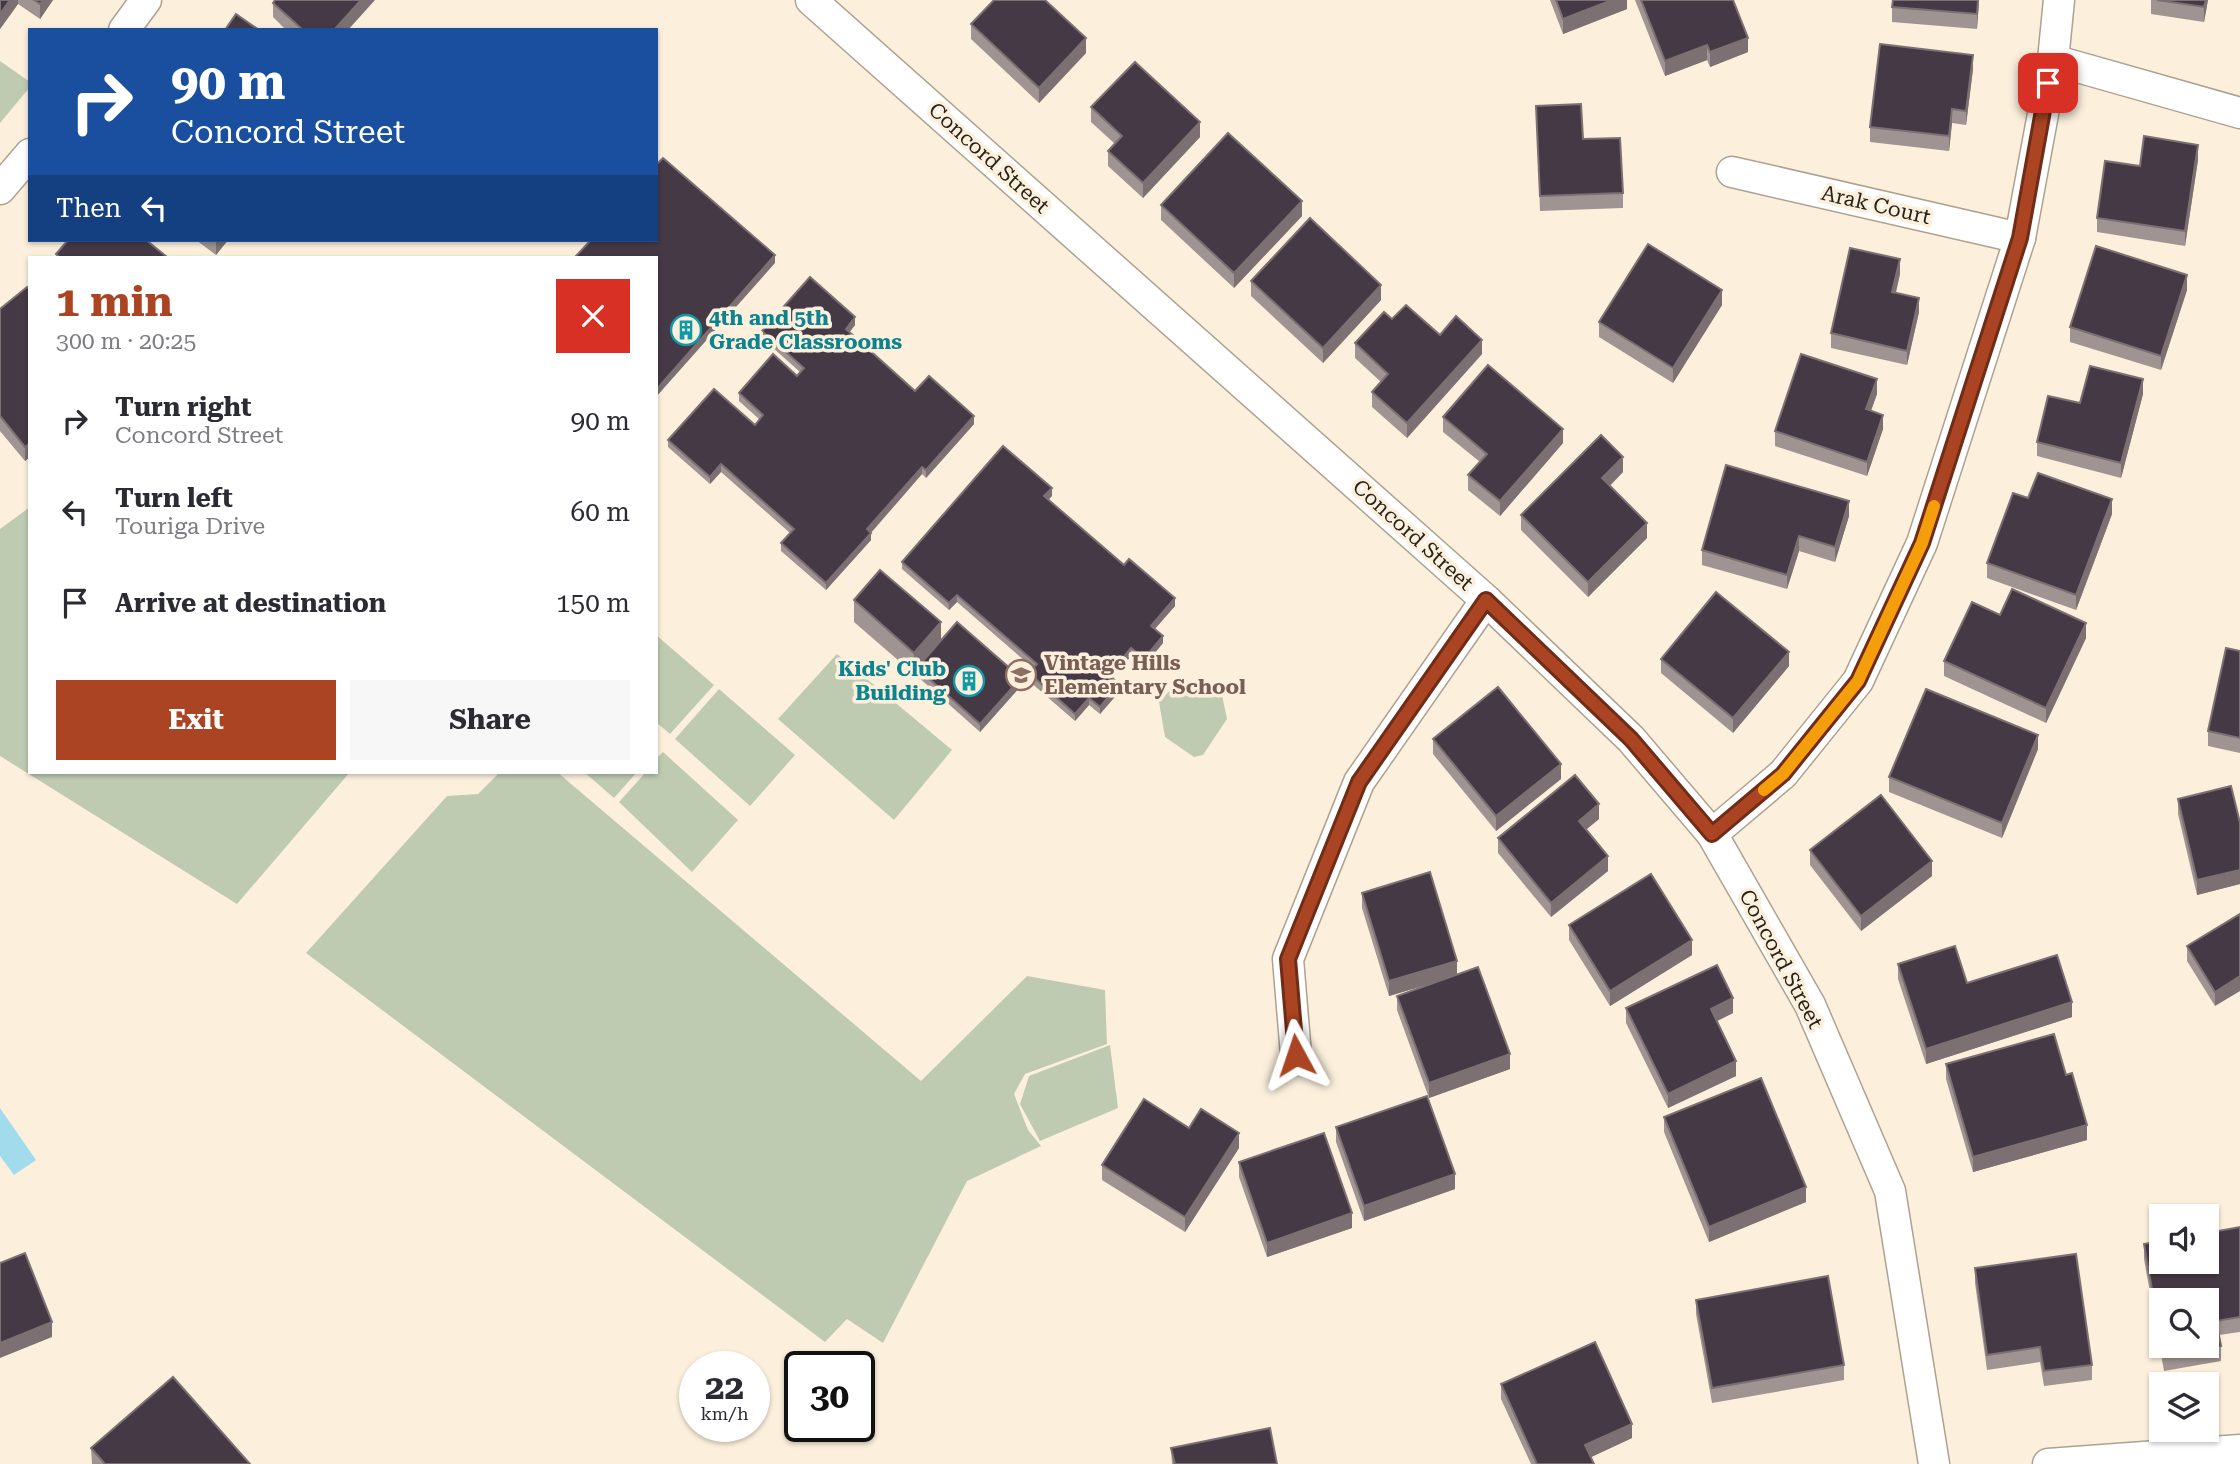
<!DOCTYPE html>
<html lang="en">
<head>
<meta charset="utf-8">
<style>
	body { margin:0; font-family:"Roboto Serif",serif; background:#f7f7f7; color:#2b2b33; height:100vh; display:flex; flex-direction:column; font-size:26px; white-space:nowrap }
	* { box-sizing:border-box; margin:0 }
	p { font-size:23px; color:#7c7c81 }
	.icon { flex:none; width:38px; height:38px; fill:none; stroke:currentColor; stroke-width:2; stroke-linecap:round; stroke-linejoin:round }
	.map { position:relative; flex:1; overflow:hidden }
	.drawer { position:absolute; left:28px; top:256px; width:630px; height:518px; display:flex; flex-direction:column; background:#fff; border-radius:0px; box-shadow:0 2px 5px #0004 }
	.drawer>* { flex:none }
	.banner { position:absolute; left:28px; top:28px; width:630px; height:214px; border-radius:0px; box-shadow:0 2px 5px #0004; background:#1a4fa0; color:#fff; overflow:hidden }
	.fabs { position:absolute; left:2149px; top:1204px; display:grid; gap:14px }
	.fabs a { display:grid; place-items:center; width:70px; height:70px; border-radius:0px; background:#fff; box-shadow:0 2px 5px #0004; font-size:35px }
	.speed { position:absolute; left:679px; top:1351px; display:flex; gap:14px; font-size:35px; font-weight:700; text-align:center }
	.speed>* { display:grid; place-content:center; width:91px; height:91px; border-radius:50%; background:#fff; box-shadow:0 2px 5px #0004; line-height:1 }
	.speed small { font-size:18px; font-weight:400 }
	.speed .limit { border:4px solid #111; border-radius:10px; background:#fff; color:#111 }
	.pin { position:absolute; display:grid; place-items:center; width:60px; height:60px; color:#fff; margin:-30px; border-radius:14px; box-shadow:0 4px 10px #0006 }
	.me { position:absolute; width:77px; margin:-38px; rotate:355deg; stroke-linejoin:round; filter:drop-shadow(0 0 5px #0008) }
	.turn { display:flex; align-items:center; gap:24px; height:147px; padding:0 28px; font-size:32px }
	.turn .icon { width:91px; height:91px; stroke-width:2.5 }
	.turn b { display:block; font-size:49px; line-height:60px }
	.then { display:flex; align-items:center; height:66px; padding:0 28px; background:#0003; gap:14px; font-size:26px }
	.round { display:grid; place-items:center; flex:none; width:74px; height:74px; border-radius:0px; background:#f7f7f7 }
	.head { display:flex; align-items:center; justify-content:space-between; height:119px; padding:0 28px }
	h1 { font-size:42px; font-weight:700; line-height:52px; color:#ab4422 }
	.primary-button { display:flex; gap:14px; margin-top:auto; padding:14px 28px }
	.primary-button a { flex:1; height:80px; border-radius:0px; background:#ab4422; color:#fff; font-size:28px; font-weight:700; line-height:80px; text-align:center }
	.primary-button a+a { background:#f7f7f7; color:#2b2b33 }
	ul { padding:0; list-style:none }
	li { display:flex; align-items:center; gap:21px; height:91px; padding:0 28px }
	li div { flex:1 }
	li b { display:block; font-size:26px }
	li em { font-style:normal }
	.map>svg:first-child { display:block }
	.green { fill:#bfcbb1 }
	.water { fill:#a2dcec }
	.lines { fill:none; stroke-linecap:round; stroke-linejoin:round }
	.street-casing { stroke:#ada291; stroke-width:33 }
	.street { stroke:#fff; stroke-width:30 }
	.wall { fill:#a09492; fill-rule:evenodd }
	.shaded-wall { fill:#7c7073 }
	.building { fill:#453946; stroke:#7c7073; stroke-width:2 }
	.route-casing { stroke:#6f2c16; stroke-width:18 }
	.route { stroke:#ab4422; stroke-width:12 }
	.slow { stroke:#f59e0b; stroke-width:12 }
	.labels { text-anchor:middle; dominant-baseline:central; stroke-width:7; stroke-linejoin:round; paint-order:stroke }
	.street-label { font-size:21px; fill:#26221b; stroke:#fcf0dd }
	.culture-label { font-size:21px; font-weight:bold; fill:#0d838f; stroke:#fcf0dd; text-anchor:start }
	.education-label { font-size:21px; font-weight:bold; fill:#785e54; stroke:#fcf0dd; text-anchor:start }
</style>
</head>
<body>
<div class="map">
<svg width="2240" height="1464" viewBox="0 0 2240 1464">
	<rect width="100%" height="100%" fill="#fcf0dd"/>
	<g class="green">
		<path d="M0 61 30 82V87L0 123Z"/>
		<path d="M30 507V772H350L237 904 0 756V529Z"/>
		<path d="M656 635 714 685 670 734 656 722Z"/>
		<path d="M837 654 952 750 894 820 778 719Z"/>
		<path d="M1200 679 1222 695 1227 719 1203 755 1194 757 1165 737 1159 702 1177 683Z"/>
		<path d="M719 689 795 755 750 806 675 739Z"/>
		<path d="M663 752 738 820 692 872 619 802 646 772H656V759Z"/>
		<path d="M500 772H557L921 1081 1027 976 1105 990 1107 1044 1025 1074 1014 1094 1028 1130 1041 1146 967 1181 883 1343 847 1319 825 1342 306 953 447 796 478 794Z"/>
		<path d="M584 772H637L614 798Z"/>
		<path d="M1110 1045 1118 1108 1040 1141 1020 1104 1029 1076Z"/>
	</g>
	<path class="water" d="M0 1108 36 1160 14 1175 0 1156Z"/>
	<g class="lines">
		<g class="street-casing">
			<g id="street">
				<path d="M811 0 1486 600 1631 739 1712 834 1810 1005 1890 1191 1934 1464"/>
				<path d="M124 30 146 0"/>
				<path d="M2053 60 2240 113"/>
				<path d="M1732 172 2020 238"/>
				<path d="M0 189 30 154"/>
				<path d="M1712 834 1783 774 1858 681 1922 543 2020 238 2053 60 2059 0"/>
				<path d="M1296 1055 1288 959 1359 782 1486 600"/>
				<path d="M2048 1464 2240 1450"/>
			</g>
		</g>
		<use href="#street" class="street"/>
	</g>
	<g class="wall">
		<path d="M0 0H53L40 19 18 4 0 29Z"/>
		<path d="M1550 0H1627V9L1563 34Z"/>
		<path d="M1635 0H1733L1748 52 1710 67 1707 60 1665 76Z"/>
		<path d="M1979 0 1977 29 1892 22V7Z"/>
		<path d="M2151 0H2208L2204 22 2151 14Z"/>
		<path d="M273 3 348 30H286L273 17Z"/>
		<path d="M971 24 1086 53 1039 103 971 39Z"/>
		<path d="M1973 69 1966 125 1952 123 1949 151 1870 142V127Z"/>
		<path d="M1536 106 1583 139 1623 193V208L1540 211Z"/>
		<path d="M1091 107 1200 137 1143 198 1108 166V151L1115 144 1091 122Z"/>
		<path d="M2198 160 2185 246 2097 232V218Z"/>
		<path d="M1161 205 1302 216 1234 288 1161 220Z"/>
		<path d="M196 240H228L216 255Z"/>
		<path d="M1900 274 1896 293 1919 312 1907 365 1831 348V333Z"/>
		<path d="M1251 281 1381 300 1323 363 1251 296Z"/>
		<path d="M30 290V457L25 461 0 431V309Z"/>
		<path d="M2187 290 2161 370 2070 342V327Z"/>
		<path d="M1722 305 1673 383 1599 337V322Z"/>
		<path d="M1392 319 1440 335 1482 354 1407 438 1372 407V392L1381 382 1355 358V343Z"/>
		<path d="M855 325 849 332 915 391 974 424 926 478 922 474 871 533V540L826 590 781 551V543L790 533 721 472 710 484 668 447V440L755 425 759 419 739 401V393L797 376 800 372 762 338V331Z"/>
		<path d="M1877 394 1871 411 1883 429 1867 476 1775 446V431Z"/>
		<path d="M2143 394 2121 478 2037 456V442L2080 403Z"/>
		<path d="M1443 417 1563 443 1500 516 1468 490V475L1480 462 1443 432Z"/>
		<path d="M1623 472 1610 486 1647 538 1588 597 1521 530V515Z"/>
		<path d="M1052 496 1048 500 1124 565 1175 606 1155 629 1163 643 1144 666 1131 656 1113 678 1119 692 1100 714 1089 705 1075 721 1029 681V673L1033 668 957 602 949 610 902 569V562Z"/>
		<path d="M2112 514 2076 610 1987 578V563Z"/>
		<path d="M1849 516 1835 562 1799 551 1787 589 1702 565V550Z"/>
		<path d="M854 600 941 641 1021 686 980 732 917 676V671L914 674 854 622Z"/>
		<path d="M2000 615 2086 638 2046 723 1944 676V661Z"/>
		<path d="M2240 651V753L2208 746V731Z"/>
		<path d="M1661 659 1789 666 1733 733 1661 673Z"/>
		<path d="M1433 739 1561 779 1496 831 1433 754Z"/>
		<path d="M2038 749 2002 838 1889 792V777Z"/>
		<path d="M2178 799 2240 823V884L2197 895 2178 814Z"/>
		<path d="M1599 819 1586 830 1608 871 1551 917 1498 853V838Z"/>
		<path d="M1810 850 1932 876 1861 931 1810 865Z"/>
		<path d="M1362 893 1457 975 1510 1069 1429 1098 1397 1010V996L1435 982 1389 996 1362 908Z"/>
		<path d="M2240 914 2215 1006 2187 961V946Z"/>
		<path d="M1569 925 1692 955 1610 1006 1569 940Z"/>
		<path d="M1898 964 1967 983 2072 1017 1926 1064 1898 979Z"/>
		<path d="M1626 1008 1733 1013 1717 1021 1736 1076 1668 1108 1626 1023Z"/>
		<path d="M1946 1064 2087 1140 1973 1172 1946 1079Z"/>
		<path d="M1664 1117 1806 1202 1709 1242 1664 1132Z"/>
		<path d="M1336 1127 1455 1189 1364 1221 1336 1142Z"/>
		<path d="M1189 1128 1239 1148 1185 1232 1102 1180V1165Z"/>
		<path d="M1239 1162 1352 1228 1267 1257 1239 1177Z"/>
		<path d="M2240 1227V1332L2219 1335 2221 1346V1361L2164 1371 2144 1259V1244ZM2161 1300 2207 1346H2161Z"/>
		<path d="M1975 1268 2092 1365V1380L2044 1386 2040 1362 1987 1370 1975 1283Z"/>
		<path d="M1696 1300 1844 1365V1380L1712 1403 1696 1314Z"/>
		<path d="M1501 1384 1632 1438 1591 1457 1594 1464H1531L1501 1399Z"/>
		<path d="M91 1448 250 1464H92Z"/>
		<path d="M1171 1448 1277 1464H1172Z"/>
	</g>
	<g class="shaded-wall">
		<path d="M10 0H18V4L0 29V14Z"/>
		<path d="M43 0H53L40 19V4Z"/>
		<path d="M361 0H375L348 30H334Z"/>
		<path d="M1612 0H1627V9L1563 34V19Z"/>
		<path d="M1978 0H1979L1977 29V14Z"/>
		<path d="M2206 0H2208L2204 22V7Z"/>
		<path d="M1086 38V53L1039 103V88Z"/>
		<path d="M1748 38V52L1710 67V52Z"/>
		<path d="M1707 45V60L1665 76V61Z"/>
		<path d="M1973 55V69L1966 125V111Z"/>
		<path d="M1952 109V123L1949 151V136Z"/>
		<path d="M1200 122V137L1143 198V183Z"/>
		<path d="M2198 145V160L2185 246V231Z"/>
		<path d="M1302 201V216L1234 288V273Z"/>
		<path d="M216 240H228L216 255Z"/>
		<path d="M775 255V263L656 397V390Z"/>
		<path d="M1900 259V274L1892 307V292Z"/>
		<path d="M2187 275V290L2161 370V356Z"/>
		<path d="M1381 285V300L1323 363V348Z"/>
		<path d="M1722 290V305L1673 383V368Z"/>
		<path d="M1919 298V312L1907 365V351Z"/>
		<path d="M855 317V325L846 337V329Z"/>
		<path d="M1482 340V354L1407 438V423Z"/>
		<path d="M1877 379V394L1866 424V409Z"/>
		<path d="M2143 379V394L2121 478V463Z"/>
		<path d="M1883 415V429L1867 476V462Z"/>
		<path d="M974 416V424L926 478V470Z"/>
		<path d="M1563 429V443L1500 516V501Z"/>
		<path d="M30 443V457L25 461V447Z"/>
		<path d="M1623 457V472L1602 493V478Z"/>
		<path d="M721 464V472L710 484V477Z"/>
		<path d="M922 467V474L867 537V529Z"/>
		<path d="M1052 488V496L1044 504V496Z"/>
		<path d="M2112 499V514L2076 610V595Z"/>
		<path d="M1849 501V516L1835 562V547Z"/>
		<path d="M1647 523V538L1588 597V582Z"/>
		<path d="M871 533V540L826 590V583Z"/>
		<path d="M1799 536V551L1787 589V575Z"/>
		<path d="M957 595V602L949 610V603Z"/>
		<path d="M1175 598V606L1151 633V626Z"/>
		<path d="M941 622V644L917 668V671L914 674V653Z"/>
		<path d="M2086 623V638L2046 723V708Z"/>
		<path d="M1163 636V643L1144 666V659Z"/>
		<path d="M1131 648V656L1109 682V675Z"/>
		<path d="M1789 652V666L1733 733V718Z"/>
		<path d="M1021 678V686L980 732V724Z"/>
		<path d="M1119 684V692L1100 714V707Z"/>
		<path d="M1089 698V705L1075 721V714Z"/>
		<path d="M2038 735V749L2002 838V823Z"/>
		<path d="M1561 764V779L1496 831V816Z"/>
		<path d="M1599 804V819L1579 835V821Z"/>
		<path d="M1608 856V871L1551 917V903Z"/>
		<path d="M1932 861V876L1861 931V916Z"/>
		<path d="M2240 870V884L2197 895V880Z"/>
		<path d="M1692 940V955L1610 1006V991Z"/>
		<path d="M1457 961V976L1389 996V981Z"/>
		<path d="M2240 976V991L2215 1006V992Z"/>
		<path d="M1733 998V1013L1711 1024V1009Z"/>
		<path d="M2072 1002V1017L1926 1064V1049Z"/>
		<path d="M1510 1054V1069L1429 1098V1083Z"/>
		<path d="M1736 1061V1076L1668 1108V1094Z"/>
		<path d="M2087 1125V1140L1973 1172V1157Z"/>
		<path d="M1239 1133V1148L1185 1232V1217Z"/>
		<path d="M1455 1174V1189L1364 1221V1206Z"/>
		<path d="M1806 1187V1202L1709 1242V1227Z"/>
		<path d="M1352 1213V1228L1267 1257V1243Z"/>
		<path d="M52 1322V1337L0 1358V1343Z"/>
		<path d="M1632 1424V1438L1585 1460V1445Z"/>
	</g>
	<g class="building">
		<path d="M0 0H10L0 14Z"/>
		<path d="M34 0H43L40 4Z"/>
		<path d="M275 0H361L334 30H303L273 3Z"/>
		<path d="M994 0H1045L1086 38 1039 88 971 24Z"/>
		<path d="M1556 0H1612L1563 19Z"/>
		<path d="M1641 0H1733L1748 38 1710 52 1707 45 1665 61Z"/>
		<path d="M1893 0H1978L1977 14 1892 7Z"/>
		<path d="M2157 0H2206L2204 7Z"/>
		<path d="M236 14 259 30H225Z"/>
		<path d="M1880 44 1973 55 1966 111 1952 109 1949 136 1870 127Z"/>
		<path d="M1135 62 1200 122 1143 183 1108 151 1122 136 1091 107Z"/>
		<path d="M1581 104 1583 139 1620 138 1623 193 1540 196 1536 106Z"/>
		<path d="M1228 133 1302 201 1234 273 1161 205Z"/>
		<path d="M2144 136 2198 145 2185 231 2097 218 2105 161 2140 166Z"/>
		<path d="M663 158 775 255 656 390V257H575L591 240H656V165Z"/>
		<path d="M1310 218 1381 285 1323 348 1251 281Z"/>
		<path d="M68 240H146L167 257H59L56 254Z"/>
		<path d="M1648 244 1722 290 1673 368 1599 322Z"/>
		<path d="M2096 246 2187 275 2161 356 2070 327Z"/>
		<path d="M1850 248 1900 259 1892 292 1919 298 1907 351 1831 333Z"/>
		<path d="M810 277 855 317 846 329 915 391 929 376 974 416 926 470 922 467 867 529 871 533 826 583 781 543 794 529 721 464 710 477 668 440 714 389 755 425 763 415 739 393 773 354 797 376 804 368 762 331Z"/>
		<path d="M27 287 30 290V443L25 447 0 416V309Z"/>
		<path d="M1406 305 1440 335 1456 316 1482 340 1407 423 1372 392 1388 374 1355 343 1384 312 1392 319Z"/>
		<path d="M1801 354 1877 379 1866 409 1883 415 1867 462 1775 431Z"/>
		<path d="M1488 365 1563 429 1500 501 1468 475 1487 454 1443 417Z"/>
		<path d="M2090 366 2143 379 2121 463 2037 442 2048 396 2080 403Z"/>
		<path d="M1601 435 1623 457 1602 478 1647 523 1588 582 1521 515Z"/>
		<path d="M1003 446 1052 488 1044 496 1124 565 1129 559 1175 598 1151 626 1163 636 1144 659 1131 648 1109 675 1119 684 1100 707 1089 698 1075 714 1029 673 1037 664 957 595 949 603 902 562Z"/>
		<path d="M1726 465 1849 501 1835 547 1799 536 1787 575 1702 550Z"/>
		<path d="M2038 473 2112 499 2076 595 1987 563 2013 493 2028 498Z"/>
		<path d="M880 570 941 622 914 653 854 600Z"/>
		<path d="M2012 589 2086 623 2046 708 1944 661 1972 602 2000 615Z"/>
		<path d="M1716 592 1789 652 1733 718 1661 659Z"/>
		<path d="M957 622 1021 678 980 724 917 668Z"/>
		<path d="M2226 648 2240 651V738L2208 731Z"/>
		<path d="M1498 687 1561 764 1496 816 1433 739Z"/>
		<path d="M1926 689 2038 735 2002 823 1889 777Z"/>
		<path d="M1575 775 1599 804 1579 821 1608 856 1551 903 1498 838Z"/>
		<path d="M2231 786 2240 823V870L2197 880 2178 799Z"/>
		<path d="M1881 795 1932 861 1861 916 1810 850Z"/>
		<path d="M1430 872 1457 961 1389 981 1362 893Z"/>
		<path d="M1651 874 1692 940 1610 991 1569 925Z"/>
		<path d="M2240 914V976L2215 992 2187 946Z"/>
		<path d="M1955 946 1967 983 2057 955 2072 1002 1926 1049 1898 964Z"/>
		<path d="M1717 965 1733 998 1711 1009 1736 1061 1668 1094 1626 1008Z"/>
		<path d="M1478 967 1510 1054 1429 1083 1397 996Z"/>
		<path d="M2054 1034 2066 1075 2072 1073 2087 1125 1973 1157 1946 1064Z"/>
		<path d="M1761 1078 1806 1187 1709 1227 1664 1117Z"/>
		<path d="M1427 1096 1455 1174 1364 1206 1336 1127Z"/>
		<path d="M1144 1099 1189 1128 1201 1109 1239 1133 1185 1217 1102 1165Z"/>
		<path d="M1324 1133 1352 1213 1267 1243 1239 1162Z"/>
		<path d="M2240 1227V1317L2216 1321 2221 1346 2164 1356 2162 1346H2207V1300H2161V1340L2144 1244 2161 1241V1262H2207V1233Z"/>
		<path d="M25 1253 52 1322 0 1343V1263Z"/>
		<path d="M2076 1254 2092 1365 2044 1371 2040 1347 1987 1355 1975 1268Z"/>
		<path d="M1828 1276 1844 1365 1712 1388 1696 1300Z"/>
		<path d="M1595 1342 1632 1424 1585 1445 1594 1464H1537L1501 1384Z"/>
		<path d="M173 1377 250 1464H105L91 1448Z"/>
		<path d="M1270 1428 1277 1464H1175L1171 1448Z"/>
	</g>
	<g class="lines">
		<g class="route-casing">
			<path id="route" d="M1296 1055 1288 959 1359 782 1486 600 1631 739 1712 834 1783 774 1858 681 1922 543 2020 238 2048 83"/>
		</g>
		<use href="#route" class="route"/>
		<path class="slow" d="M1764 790 1783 774 1858 681 1922 543 1934 506"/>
	</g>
	<defs>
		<g id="building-ring" transform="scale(1.575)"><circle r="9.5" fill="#fcf0dd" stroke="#0f9aa8" stroke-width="1.5"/><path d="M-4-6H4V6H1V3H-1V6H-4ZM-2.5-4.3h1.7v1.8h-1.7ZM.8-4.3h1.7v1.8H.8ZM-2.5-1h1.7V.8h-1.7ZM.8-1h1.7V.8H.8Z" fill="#0f9aa8"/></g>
		<g id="school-ring" transform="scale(1.575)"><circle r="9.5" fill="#fcf0dd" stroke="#8d6e63" stroke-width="1.5"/><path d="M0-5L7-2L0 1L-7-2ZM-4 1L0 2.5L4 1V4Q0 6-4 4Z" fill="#8d6e63"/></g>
	</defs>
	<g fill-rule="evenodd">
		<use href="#building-ring" x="686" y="330"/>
		<use href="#school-ring" x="1021" y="675"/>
		<use href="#building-ring" x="969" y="681"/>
	</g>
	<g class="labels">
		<g class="street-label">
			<text transform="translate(989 158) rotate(42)">Concord Street</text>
			<text transform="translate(1876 205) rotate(13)">Arak Court</text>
			<text transform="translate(1413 535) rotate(42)">Concord Street</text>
			<text transform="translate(1781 959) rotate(62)">Concord Street</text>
		</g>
		<g class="culture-label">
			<text x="709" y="318">4th and 5th<tspan x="709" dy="24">Grade Classrooms</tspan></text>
			<text x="946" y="669" text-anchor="end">Kids' Club<tspan x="946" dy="24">Building</tspan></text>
		</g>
		<g class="education-label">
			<text x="1044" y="663">Vintage Hills<tspan x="1044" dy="24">Elementary School</tspan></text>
		</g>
	</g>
</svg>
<div class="fabs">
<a><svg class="icon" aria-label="sound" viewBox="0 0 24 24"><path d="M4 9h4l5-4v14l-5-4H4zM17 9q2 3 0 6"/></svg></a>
<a><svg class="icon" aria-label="search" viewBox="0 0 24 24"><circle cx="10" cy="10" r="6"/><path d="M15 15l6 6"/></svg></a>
<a><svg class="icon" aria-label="layers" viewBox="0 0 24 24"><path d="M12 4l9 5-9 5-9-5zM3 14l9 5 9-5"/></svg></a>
</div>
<div class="speed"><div>22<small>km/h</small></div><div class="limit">30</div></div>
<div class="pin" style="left:2048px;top:83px;background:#d93025"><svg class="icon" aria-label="arrive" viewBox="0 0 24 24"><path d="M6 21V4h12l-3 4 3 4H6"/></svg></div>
<svg class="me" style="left:1296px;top:1055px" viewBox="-20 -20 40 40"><path d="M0-17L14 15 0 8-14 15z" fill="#ab4422" stroke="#fff" stroke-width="4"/></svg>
<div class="banner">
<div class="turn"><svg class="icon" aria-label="right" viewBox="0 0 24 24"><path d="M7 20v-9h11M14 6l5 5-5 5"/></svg><div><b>90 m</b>Concord Street</div></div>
<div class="then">Then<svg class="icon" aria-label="left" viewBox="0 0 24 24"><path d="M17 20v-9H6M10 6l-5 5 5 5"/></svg></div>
</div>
<section class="drawer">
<div class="head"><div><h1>1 min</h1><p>300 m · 20:25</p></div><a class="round" style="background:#d93025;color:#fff"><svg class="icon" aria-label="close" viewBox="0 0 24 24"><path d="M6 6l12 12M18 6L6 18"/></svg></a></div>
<ul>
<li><svg class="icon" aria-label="right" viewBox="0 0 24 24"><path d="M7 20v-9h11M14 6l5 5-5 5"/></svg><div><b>Turn right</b><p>Concord Street</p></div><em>90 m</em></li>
<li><svg class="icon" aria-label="left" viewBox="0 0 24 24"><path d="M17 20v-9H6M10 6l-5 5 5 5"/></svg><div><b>Turn left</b><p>Touriga Drive</p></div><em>60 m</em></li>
<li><svg class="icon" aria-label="arrive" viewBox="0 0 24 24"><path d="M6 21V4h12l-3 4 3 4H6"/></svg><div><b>Arrive at destination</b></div><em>150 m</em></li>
</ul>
<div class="primary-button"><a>Exit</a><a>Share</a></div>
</section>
</div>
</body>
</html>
